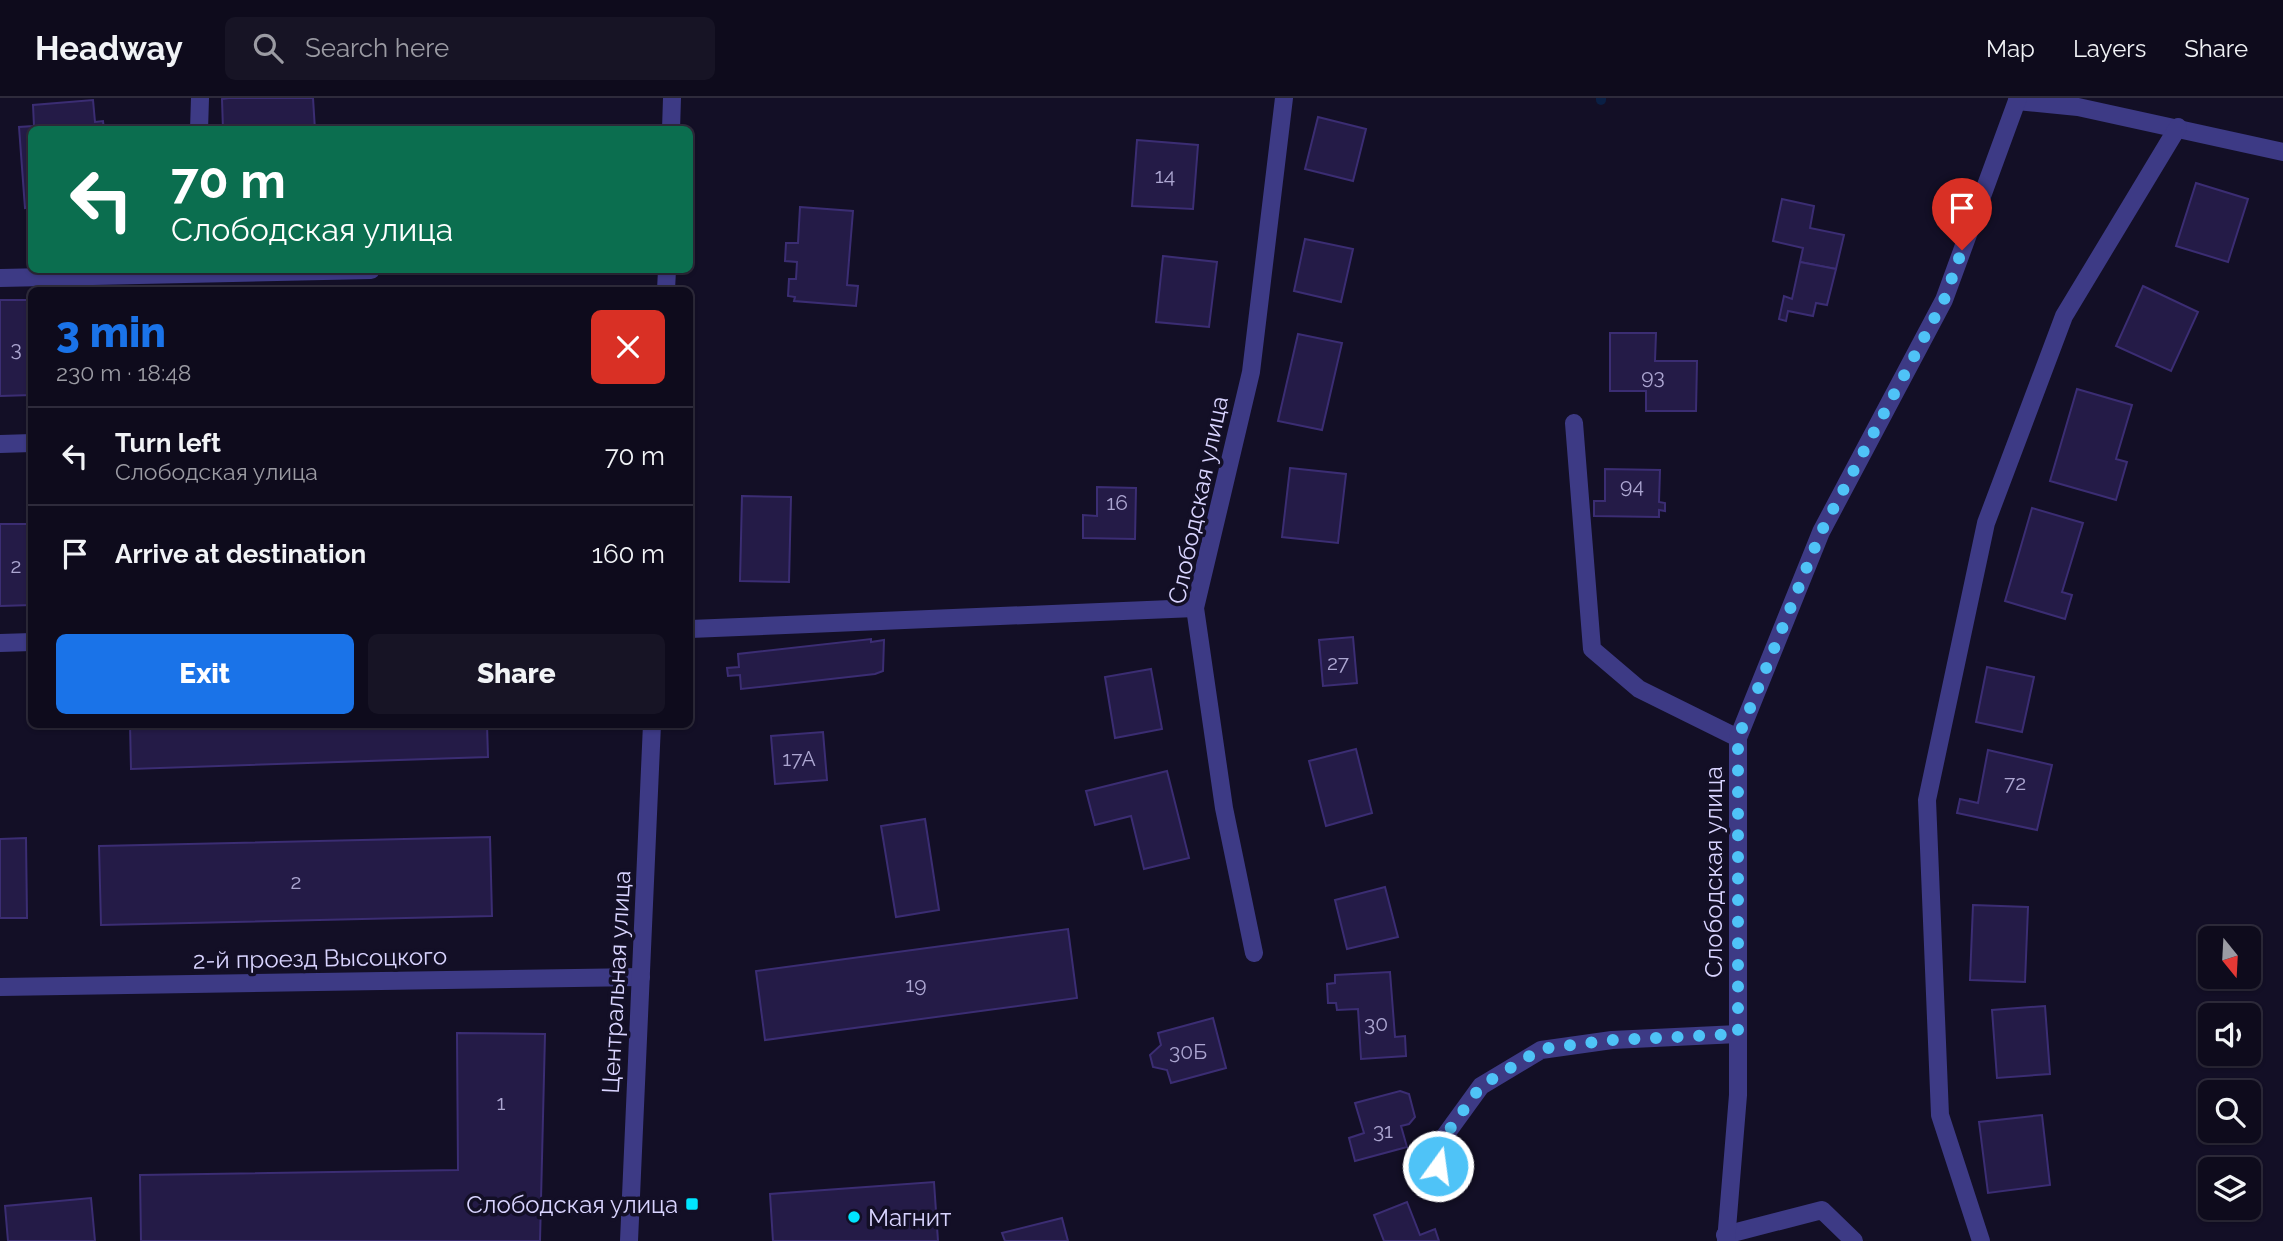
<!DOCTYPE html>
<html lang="en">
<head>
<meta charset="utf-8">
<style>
	body { margin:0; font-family:Raleway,sans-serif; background:#171425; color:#f1f3f6; height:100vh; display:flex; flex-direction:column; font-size:26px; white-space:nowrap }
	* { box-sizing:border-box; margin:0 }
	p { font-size:23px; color:#9b9ba3 }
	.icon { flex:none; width:38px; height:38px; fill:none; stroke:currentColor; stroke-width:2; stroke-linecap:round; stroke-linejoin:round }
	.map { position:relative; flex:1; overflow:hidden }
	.sheet { position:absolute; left:28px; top:189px; width:665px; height:441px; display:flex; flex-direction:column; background:#0e0b1c; border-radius:10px; box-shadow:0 2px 5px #0004,0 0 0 2px #2e2b3b }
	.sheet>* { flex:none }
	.guide { position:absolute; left:28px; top:28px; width:665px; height:147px; border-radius:10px; box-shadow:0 2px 5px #0004,0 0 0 2px #2e2b3b; background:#0b6e4f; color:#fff; overflow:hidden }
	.needle { width:46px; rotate:162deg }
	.tools { position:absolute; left:2198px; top:828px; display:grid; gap:14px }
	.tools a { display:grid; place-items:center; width:63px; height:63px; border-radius:10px; background:#0e0b1c; box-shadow:0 2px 5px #0004,0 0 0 2px #2e2b3b; font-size:35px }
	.pin { position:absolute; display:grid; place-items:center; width:60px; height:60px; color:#fff; margin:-72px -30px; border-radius:50% 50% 50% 0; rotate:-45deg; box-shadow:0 0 7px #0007 }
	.pin .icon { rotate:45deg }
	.me { position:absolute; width:77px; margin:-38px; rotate:14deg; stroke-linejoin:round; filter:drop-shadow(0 0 5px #0008) }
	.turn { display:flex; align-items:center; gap:24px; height:147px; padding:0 28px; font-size:32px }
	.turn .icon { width:91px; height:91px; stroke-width:2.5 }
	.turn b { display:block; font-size:49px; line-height:60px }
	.round { display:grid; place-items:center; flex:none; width:74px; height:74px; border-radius:10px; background:#171425 }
	.headline { display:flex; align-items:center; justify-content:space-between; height:119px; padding:0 28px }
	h1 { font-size:42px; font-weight:800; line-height:52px; color:#1a73e8 }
	.cta { display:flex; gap:14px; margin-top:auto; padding:14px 28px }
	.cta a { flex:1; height:80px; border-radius:10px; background:#1a73e8; color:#fff; font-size:28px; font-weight:800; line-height:80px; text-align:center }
	.cta a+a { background:#171425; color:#f1f3f6 }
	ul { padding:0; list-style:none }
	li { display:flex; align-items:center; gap:21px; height:98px; padding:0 28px; border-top:2px solid #2e2b3b }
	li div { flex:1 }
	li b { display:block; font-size:26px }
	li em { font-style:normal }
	header { display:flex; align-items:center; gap:42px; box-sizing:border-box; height:98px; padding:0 35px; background:#0e0b1c; border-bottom:2px solid #2e2b3b }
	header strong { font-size:33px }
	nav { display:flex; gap:38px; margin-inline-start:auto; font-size:24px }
	.search { width:490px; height:63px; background:#171425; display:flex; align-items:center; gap:18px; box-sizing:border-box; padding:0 24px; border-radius:10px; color:#9b9ba3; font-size:26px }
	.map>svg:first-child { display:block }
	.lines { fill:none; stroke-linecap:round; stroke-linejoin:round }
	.stream { stroke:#0a1f44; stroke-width:10 }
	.building { fill:#241b47; stroke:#3b2d73; stroke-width:2 }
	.minor { stroke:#3d3a85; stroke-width:18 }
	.route { stroke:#4fc3f7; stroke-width:12; stroke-dasharray:0 21.6 }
	.poi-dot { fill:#00e5ff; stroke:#130f26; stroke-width:2.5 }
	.labels { text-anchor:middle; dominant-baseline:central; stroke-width:7; stroke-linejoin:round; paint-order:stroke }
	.number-label { font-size:21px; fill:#aca6d1 }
	.street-label { font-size:24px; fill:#d9d4ff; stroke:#130f26 }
	.poi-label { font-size:24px; fill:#d9d4ff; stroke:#130f26; text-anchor:end }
</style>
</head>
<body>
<header>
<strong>Headway</strong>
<div class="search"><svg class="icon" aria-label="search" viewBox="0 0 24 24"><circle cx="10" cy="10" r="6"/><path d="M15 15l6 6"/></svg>Search here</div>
<nav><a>Map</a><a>Layers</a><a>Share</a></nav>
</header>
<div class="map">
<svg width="2283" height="1143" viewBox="0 0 2283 1143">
	<rect width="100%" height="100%" fill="#130f26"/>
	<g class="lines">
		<path class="stream" d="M1601 2V0"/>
	</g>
	<g class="building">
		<path d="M229 0H313L315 32H223L222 1Z"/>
		<path d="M93 2 95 24 103 23 104 32H32V109L25 110 19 29 34 28 33 7Z"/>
		<path d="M1318 19 1366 31 1353 83 1305 71Z"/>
		<path d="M1137 42 1198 47 1193 111 1132 108Z"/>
		<path d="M2196 85 2248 101 2228 164 2176 148Z"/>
		<path d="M1782 101 1814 108 1810 130 1844 137 1836 171 1800 164 1803 150 1773 143Z"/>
		<path d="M800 109 853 113 847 187 858 188 856 208 794 203 795 199 788 198 789 181H796L797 164 785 163 786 145H798Z"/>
		<path d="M1305 141 1353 151 1341 204 1294 193Z"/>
		<path d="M1163 158 1217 164 1209 229 1156 224Z"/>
		<path d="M1800 164 1836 171 1827 207 1816 205 1813 218 1788 213 1786 223 1779 221 1784 198 1792 201Z"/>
		<path d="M2143 188 2198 214 2171 273 2116 248Z"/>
		<path d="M0 202H32V297L0 298Z"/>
		<path d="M1610 235H1656L1655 263H1697L1696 313H1646V293H1610Z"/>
		<path d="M1298 236 1342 245 1322 332 1278 323Z"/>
		<path d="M2077 291 2132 307 2116 361 2127 364 2116 402 2050 383Z"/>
		<path d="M1290 370 1346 376 1338 445 1282 439Z"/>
		<path d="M1605 371 1660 372 1659 404 1665 405V413L1659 412V419L1594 418V403H1605Z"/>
		<path d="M1097 389 1136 390 1135 441 1083 440V417L1097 418Z"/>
		<path d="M742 398 791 399 789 484 740 483Z"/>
		<path d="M2032 410 2083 425 2062 494 2072 497 2065 521 2005 503Z"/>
		<path d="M0 426H32V507L0 508Z"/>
		<path d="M1353 539 1357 585 1323 588 1319 542Z"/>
		<path d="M871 541V544L884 542 883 573 875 576 741 591 740 577 728 578 727 570 739 569 738 556Z"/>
		<path d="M1987 569 2034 579 2022 634 1976 624Z"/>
		<path d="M1151 571 1162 631 1115 640 1105 579Z"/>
		<path d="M130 626H487L488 659 131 671Z"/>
		<path d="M823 634 827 682 775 686 771 638Z"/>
		<path d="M1356 651 1372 715 1326 728 1309 663Z"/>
		<path d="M1988 652 2052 667 2037 732 1957 715 1960 701 1978 705Z"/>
		<path d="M1167 673 1189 760 1144 771 1131 718 1095 727 1086 693Z"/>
		<path d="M925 721 939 812 896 819 881 728Z"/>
		<path d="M490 739 492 818 101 827 99 748Z"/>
		<path d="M26 740 27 820H0V741Z"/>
		<path d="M1385 789 1398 839 1347 851 1335 802Z"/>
		<path d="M1973 807 2028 809 2025 884 1970 882Z"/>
		<path d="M1068 831 1077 900 765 942 756 873Z"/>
		<path d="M1390 874 1395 939 1405 938 1406 958 1361 961 1358 911 1337 912 1336 905H1328L1327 886 1335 885V877Z"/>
		<path d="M2045 908 2050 976 1997 980 1992 912Z"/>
		<path d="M1213 920 1226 970 1171 985 1167 972 1153 969 1150 957 1161 947 1158 935Z"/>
		<path d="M457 935 545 936 540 1143H141L140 1077 458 1072Z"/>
		<path d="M1400 993 1409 996 1415 1019 1409 1026 1401 1028 1407 1049 1355 1063 1349 1040 1364 1035 1355 1005Z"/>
		<path d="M2042 1017 2050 1087 1988 1095 1979 1024Z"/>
		<path d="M934 1084 938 1143H773L770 1096Z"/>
		<path d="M91 1100 95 1143H8L5 1108Z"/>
		<path d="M1407 1104 1420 1137 1435 1131 1439 1143H1384L1374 1117Z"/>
		<path d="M1062 1120 1068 1143H1005L1002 1135Z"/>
	</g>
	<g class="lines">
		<g class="minor">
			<path d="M2017 3 2078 9 2283 54"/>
			<path d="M199 32 200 0"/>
			<path d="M671 32 672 0"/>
			<path d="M0 180 371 172"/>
			<path d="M666 192 667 172"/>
			<path d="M1574 325 1592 551 1639 591 1738 640"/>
			<path d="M0 346 32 345"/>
			<path d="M690 531 1195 510"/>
			<path d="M0 545 32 544"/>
			<path d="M1254 855 1224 710 1195 510 1251 274 1284 0"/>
			<path d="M0 889 641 879"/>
			<path d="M1439 1086 1436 1050 1481 988 1541 952 1612 942 1738 936"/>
			<path d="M1725 1137 1822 1112 1854 1143"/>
			<path d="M629 1143 652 626"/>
			<path d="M1726 1143 1738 997V640L1821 434 1944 202 2018 0"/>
			<path d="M1981 1143 1940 1017 1927 702 1986 425 2064 218 2178 29"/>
		</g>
	</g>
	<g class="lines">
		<path class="route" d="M1438 1068 1436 1050 1481 988 1541 951 1612 942 1738 936V640L1821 434 1944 202 1962 152"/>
	</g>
	<g class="poi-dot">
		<rect x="685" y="1099" width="14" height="14" rx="3.5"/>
		<circle cx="854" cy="1119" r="7"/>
	</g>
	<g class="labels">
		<g class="number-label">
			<text x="1165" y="77">14</text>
			<text x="16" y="250">3</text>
			<text x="1653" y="278">93</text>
			<text x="1632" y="387">94</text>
			<text x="1117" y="404">16</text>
			<text x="16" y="467">2</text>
			<text x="1338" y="564">27</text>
			<text x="799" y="660">17А</text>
			<text x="2015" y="684">72</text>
			<text x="296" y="783">2</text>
			<text x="916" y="886">19</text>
			<text x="1376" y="925">30</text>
			<text x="1188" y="953">30Б</text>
			<text x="501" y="1004">1</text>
			<text x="1383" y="1032">31</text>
		</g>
		<g class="street-label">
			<text transform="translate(1198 402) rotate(-78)">Слободская улица</text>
			<text transform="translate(1713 774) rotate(-90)">Слободская улица</text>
			<text transform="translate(320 860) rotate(-1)">2-й проезд Высоцкого</text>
			<text transform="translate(616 884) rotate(-87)">Центральная улица</text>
		</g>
		<g class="poi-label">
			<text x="678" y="1106">Слободская улица</text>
			<text x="868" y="1119" text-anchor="start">Магнит</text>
		</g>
	</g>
</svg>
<div class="tools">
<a><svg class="needle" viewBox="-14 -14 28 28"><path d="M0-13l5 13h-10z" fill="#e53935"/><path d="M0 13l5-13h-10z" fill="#9b9ba3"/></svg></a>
<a><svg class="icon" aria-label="sound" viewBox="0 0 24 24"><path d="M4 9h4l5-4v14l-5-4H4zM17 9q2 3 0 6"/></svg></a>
<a><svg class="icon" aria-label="search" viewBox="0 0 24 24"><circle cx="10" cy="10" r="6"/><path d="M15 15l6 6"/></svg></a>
<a><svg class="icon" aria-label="layers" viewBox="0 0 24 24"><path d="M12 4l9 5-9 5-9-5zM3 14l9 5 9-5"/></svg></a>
</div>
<div class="pin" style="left:1962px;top:152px;background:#d93025"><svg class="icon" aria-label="arrive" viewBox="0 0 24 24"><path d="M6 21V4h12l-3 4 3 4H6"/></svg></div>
<svg class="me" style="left:1438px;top:1068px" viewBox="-20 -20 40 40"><circle r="17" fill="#4fc3f7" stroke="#fff" stroke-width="3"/><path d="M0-11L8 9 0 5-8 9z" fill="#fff"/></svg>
<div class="guide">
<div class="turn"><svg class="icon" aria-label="left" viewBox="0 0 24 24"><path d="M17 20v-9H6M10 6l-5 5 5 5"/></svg><div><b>70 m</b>Слободская улица</div></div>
</div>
<section class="sheet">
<div class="headline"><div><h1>3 min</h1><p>230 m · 18:48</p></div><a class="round" style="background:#d93025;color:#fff"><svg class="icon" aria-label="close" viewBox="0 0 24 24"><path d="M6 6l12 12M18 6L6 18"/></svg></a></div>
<ul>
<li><svg class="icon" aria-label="left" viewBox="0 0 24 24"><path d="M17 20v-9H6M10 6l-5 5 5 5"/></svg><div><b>Turn left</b><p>Слободская улица</p></div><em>70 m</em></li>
<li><svg class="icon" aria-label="arrive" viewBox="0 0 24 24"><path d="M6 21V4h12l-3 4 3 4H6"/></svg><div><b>Arrive at destination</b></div><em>160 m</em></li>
</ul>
<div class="cta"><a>Exit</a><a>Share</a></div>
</section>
</div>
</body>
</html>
